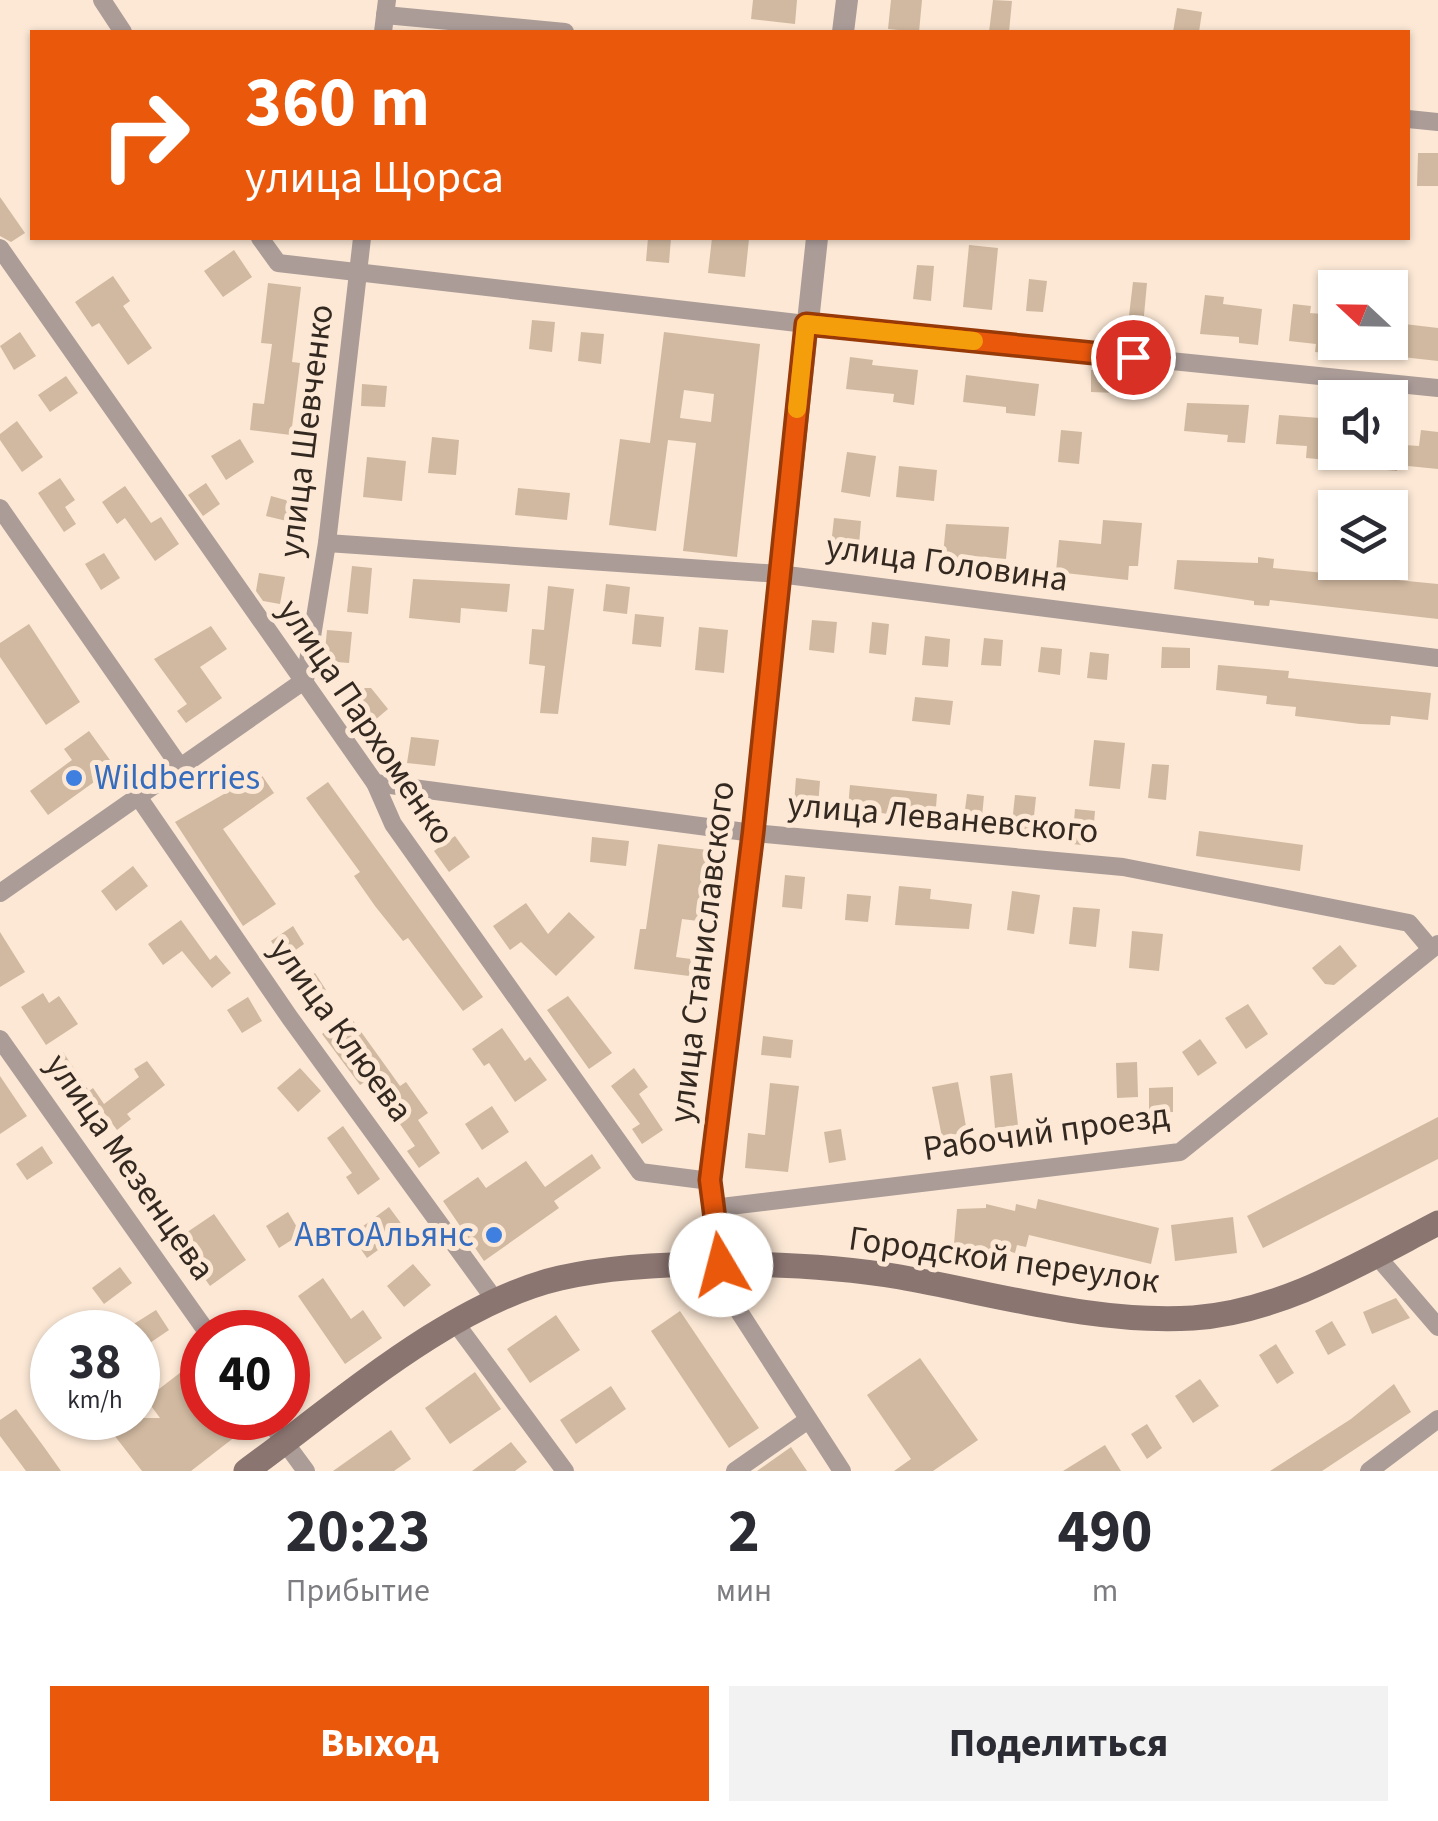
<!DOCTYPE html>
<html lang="ru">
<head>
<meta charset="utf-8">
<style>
	body { margin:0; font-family:"Source Sans 3",sans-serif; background:#f2f2f3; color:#2b2b33; height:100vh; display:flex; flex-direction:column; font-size:38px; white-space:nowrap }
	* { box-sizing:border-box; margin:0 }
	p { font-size:32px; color:#7c7c81 }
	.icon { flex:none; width:55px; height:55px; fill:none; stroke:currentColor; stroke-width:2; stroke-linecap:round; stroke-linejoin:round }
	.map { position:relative; height:1471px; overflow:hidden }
	.sheet { display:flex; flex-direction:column; background:#fff; flex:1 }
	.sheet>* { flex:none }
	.top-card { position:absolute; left:30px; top:30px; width:1380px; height:210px; border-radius:0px; box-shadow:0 2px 8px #0004; background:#ea580c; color:#fff; overflow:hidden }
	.needle { width:65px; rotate:292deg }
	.tools { position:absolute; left:1318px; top:270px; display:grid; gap:20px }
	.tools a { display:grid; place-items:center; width:90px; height:90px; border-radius:0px; background:#fff; box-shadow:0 2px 8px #0004; font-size:50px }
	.speed { position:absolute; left:30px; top:1310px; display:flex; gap:20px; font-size:50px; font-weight:700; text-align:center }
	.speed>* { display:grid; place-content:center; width:130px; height:130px; border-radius:50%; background:#fff; box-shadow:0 2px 8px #0004; line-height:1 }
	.speed small { font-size:25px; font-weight:400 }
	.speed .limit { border:15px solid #d22; background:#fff; color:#111 }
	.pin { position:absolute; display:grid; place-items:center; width:85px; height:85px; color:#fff; margin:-42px; border:5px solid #fff; border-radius:50%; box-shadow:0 2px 10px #0007 }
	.me { position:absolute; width:110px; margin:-55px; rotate:352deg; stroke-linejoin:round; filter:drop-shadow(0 0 8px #0008) }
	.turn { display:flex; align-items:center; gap:35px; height:210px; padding:0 50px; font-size:45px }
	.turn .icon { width:130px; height:130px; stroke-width:2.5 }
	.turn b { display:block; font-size:70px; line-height:85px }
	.eta { display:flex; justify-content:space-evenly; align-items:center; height:170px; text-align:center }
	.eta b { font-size:60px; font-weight:700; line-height:70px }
	.button { display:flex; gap:20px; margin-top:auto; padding:20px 50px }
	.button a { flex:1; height:115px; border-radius:0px; background:#ea580c; color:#fff; font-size:40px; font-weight:700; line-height:115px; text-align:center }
	.button a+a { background:#f2f2f3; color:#2b2b33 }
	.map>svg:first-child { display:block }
	.building { fill:#d1b9a1; fill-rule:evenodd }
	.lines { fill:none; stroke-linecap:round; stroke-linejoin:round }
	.minor { stroke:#ab9c98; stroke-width:18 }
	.tertiary { stroke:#ab9c98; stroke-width:22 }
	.secondary { stroke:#8b7571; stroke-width:25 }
	.route-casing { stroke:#983908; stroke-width:25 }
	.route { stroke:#ea580c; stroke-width:18 }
	.slow { stroke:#f59e0b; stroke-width:18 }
	.shop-dot { fill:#3f7fe0; stroke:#fce8d5; stroke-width:4 }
	.labels { text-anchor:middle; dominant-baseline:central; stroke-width:10; stroke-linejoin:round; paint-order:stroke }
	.street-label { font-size:35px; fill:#332920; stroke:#fce8d5 }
	.shop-label { font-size:35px; fill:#366cbe; stroke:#fce8d5; text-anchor:start }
</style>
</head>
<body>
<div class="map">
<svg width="1438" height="1471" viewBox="0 0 1438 1471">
	<rect width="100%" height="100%" fill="#fce8d5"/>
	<g class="building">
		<path d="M753 0H797L795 24 751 19Z"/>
		<path d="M891 0H922L919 32 888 29Z"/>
		<path d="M993 0 1012 1 1009 32H989Z"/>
		<path d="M1177 8 1202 12 1199 32H1173Z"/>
		<path d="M1418 153H1438V186H1417Z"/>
		<path d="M0 197 25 233 11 242 0 236Z"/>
		<path d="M648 238H671L669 263 646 261Z"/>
		<path d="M712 238 749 239 745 277 708 273Z"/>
		<path d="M969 245 998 248 992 310 963 307Z"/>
		<path d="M234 250 252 277 223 297 204 271Z"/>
		<path d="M917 265 934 266 931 301 913 299Z"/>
		<path d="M113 276 130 301 123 306 152 348 128 365 99 323 92 327 75 302Z"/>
		<path d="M1029 279 1047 281 1043 312 1026 311Z"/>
		<path d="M1133 282 1147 283 1143 326 1128 324Z"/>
		<path d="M268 283 301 287 292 362 300 363 291 435 250 430 253 403 264 404 272 344 261 343Z"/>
		<path d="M1205 295 1224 297 1223 304 1262 309 1258 345 1239 343V337L1200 334Z"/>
		<path d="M1293 304 1311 306 1310 313 1335 315V354L1315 352 1316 344 1289 341Z"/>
		<path d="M532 320 555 322 552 352 529 349Z"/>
		<path d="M1396 323 1438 328V361L1393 356Z"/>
		<path d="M20 332 36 356 14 370 0 346Z"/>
		<path d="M581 332 604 334 601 364 578 361Z"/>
		<path d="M664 332 760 344 737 557 683 551 696 443 668 440 656 531 609 525 620 439 650 443ZM684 390 714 394 711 422 680 418Z"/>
		<path d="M850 357 873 360 872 365 918 370 914 405 893 402 894 394 846 389Z"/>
		<path d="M1091 370H1117V393L1091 392Z"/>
		<path d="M966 375 1039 384 1035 416 1006 413V407L963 402Z"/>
		<path d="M66 376 78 393 50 412 38 395Z"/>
		<path d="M362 384 387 386 385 407 361 406Z"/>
		<path d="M1187 403 1249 405 1245 443 1227 442 1228 435 1184 431Z"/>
		<path d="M1279 415 1334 419 1329 460 1306 458 1307 446 1276 444Z"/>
		<path d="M17 421 43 457 22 472 0 440V434Z"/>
		<path d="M1061 430 1082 432 1079 464 1058 462Z"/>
		<path d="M1421 430 1438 432V469L1398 465 1397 471 1376 469 1378 452H1390V444L1419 446Z"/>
		<path d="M432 437 459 440 456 475 428 473Z"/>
		<path d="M240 439 254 462 226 480 211 456Z"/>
		<path d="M847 452 876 456 870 497 841 492Z"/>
		<path d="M367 457 406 461 402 501 363 497Z"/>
		<path d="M899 466 937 470 934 501 896 497Z"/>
		<path d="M60 478 75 500 65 507 76 524 64 532 38 493Z"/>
		<path d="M206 483 220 504 203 516 188 495Z"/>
		<path d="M125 486 151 523 161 517 179 544 155 561 125 518 117 524 102 502Z"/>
		<path d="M518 488 570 493 567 520 515 515Z"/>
		<path d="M271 496 300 504 295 523 266 516Z"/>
		<path d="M834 518 861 521 858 557 830 554Z"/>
		<path d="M1103 520 1142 523 1138 566H1129L1128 580 1056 572 1059 540 1101 544Z"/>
		<path d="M946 524 1009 527 1006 559 974 556 973 568 942 565Z"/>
		<path d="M104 553 120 578 101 590 85 564Z"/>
		<path d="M1258 557 1274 559 1273 568 1438 584V619L1270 600 1269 606 1254 605V601L1174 589 1177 560 1258 563Z"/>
		<path d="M352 566 372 568 368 614 347 612Z"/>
		<path d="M259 573 285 577 280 604 263 601 256 591Z"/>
		<path d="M413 579 510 584 507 612 461 608 460 623 409 618Z"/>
		<path d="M606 584 630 587 627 614 603 611Z"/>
		<path d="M548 586 574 589 558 714 540 713 545 666 529 664 532 629 544 630Z"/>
		<path d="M635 614 664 617 661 647 632 644Z"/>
		<path d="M812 620 837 622 834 653 809 650Z"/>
		<path d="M872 622 889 624 886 655 869 653Z"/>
		<path d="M29 624 80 702 46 725 0 657V643Z"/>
		<path d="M211 626 227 649 200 667 222 698 186 723 177 711 187 704 154 659Z"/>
		<path d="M699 627 728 630 724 673 695 670Z"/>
		<path d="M327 630 352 632 349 663 324 661Z"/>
		<path d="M925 636 950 639 948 667 922 665Z"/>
		<path d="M984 638 1003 640 1001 666 981 665Z"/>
		<path d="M1041 647 1062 649 1060 675 1038 672Z"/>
		<path d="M1162 647 1190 648V668H1161Z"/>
		<path d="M1090 652 1109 654 1107 680 1087 678Z"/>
		<path d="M1218 665 1289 671 1288 678 1431 693 1428 720 1391 716 1390 725 1360 724 1295 716 1296 707 1266 704 1267 696 1216 690Z"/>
		<path d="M365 688H371L388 709 362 731 343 707Z"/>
		<path d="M915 697 953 701 950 725 912 721Z"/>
		<path d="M89 731 115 767 48 815 30 791 72 760 64 749Z"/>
		<path d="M411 737 439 740 435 766 407 763Z"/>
		<path d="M1094 740 1125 743 1120 789 1089 786Z"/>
		<path d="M1152 764 1169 765 1166 800 1148 798Z"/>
		<path d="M239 766 247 779 259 771 274 793 223 829 276 904 243 926 175 822 231 790 222 778Z"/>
		<path d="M796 778 820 781 818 806 794 803Z"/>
		<path d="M328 782 483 997 463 1011 408 938 403 941 375 906 354 876 360 872 306 798Z"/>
		<path d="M850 785 937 794 935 821 848 808Z"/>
		<path d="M967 794 984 796 981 827 963 825Z"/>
		<path d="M1015 795 1036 797 1032 835 1011 833Z"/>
		<path d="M1075 809 1095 811 1092 846 1072 844Z"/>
		<path d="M1199 831 1303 845 1300 871 1196 856Z"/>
		<path d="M455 836 470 857 449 872 434 851Z"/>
		<path d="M592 837 629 841 626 866 590 862Z"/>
		<path d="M658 844 708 850 698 921 682 919 676 957 691 959 689 976 634 969 640 929H646Z"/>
		<path d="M133 866 148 886 116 911 101 891Z"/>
		<path d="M785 875 805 877 802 909 782 907Z"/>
		<path d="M899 886 931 889 930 899 972 904 969 929 895 925Z"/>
		<path d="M1012 891 1040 895 1034 934 1007 930Z"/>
		<path d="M847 894 871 896 868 922 845 920Z"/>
		<path d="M526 903 548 934 569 912 595 937 556 976 521 942 510 950 493 926Z"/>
		<path d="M1073 907 1100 909 1096 947 1069 944Z"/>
		<path d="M181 920 210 960 216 955 231 973 212 988 182 951 163 965 148 944Z"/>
		<path d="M293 926 304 944 283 959 271 941Z"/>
		<path d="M1132 931 1163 934 1159 971 1129 968Z"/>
		<path d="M0 932 25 972 0 987Z"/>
		<path d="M1340 945 1357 966 1334 985 1325 984 1312 968Z"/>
		<path d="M315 973 326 990 305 1004 294 987Z"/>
		<path d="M43 993 49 1003 59 996 78 1024 46 1045 21 1007Z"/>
		<path d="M568 996 612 1053 589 1069 547 1010Z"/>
		<path d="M248 997 262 1021 242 1033 227 1010Z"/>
		<path d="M1248 1004 1268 1034 1246 1049 1225 1018Z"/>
		<path d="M349 1015 400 1086 406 1082 428 1113 418 1120 440 1153 419 1168 407 1151 415 1146 369 1079 360 1085 322 1034Z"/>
		<path d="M502 1028 525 1061 530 1057 547 1080 515 1102 489 1063 484 1066 472 1049Z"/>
		<path d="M763 1036 793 1040 791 1058 761 1055Z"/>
		<path d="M1200 1039 1217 1063 1198 1076 1182 1052Z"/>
		<path d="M63 1052 89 1091 93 1088 104 1104 139 1077 134 1069 147 1061 165 1085 127 1114 131 1119 117 1130 102 1110 89 1119 69 1090 65 1093 46 1065Z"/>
		<path d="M1137 1062 1138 1097 1117 1098 1116 1063Z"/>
		<path d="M300 1068 321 1091 298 1112 277 1088Z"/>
		<path d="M634 1068 648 1087 639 1094 663 1130 642 1144 632 1129 640 1124 611 1086Z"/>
		<path d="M1012 1073 1018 1125 995 1128 990 1076Z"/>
		<path d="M0 1076 27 1116 0 1134Z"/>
		<path d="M958 1082 967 1132 942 1137 932 1087Z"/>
		<path d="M770 1083 799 1086 788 1172 745 1168 748 1133 765 1135Z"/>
		<path d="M1173 1087V1112L1149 1113V1088Z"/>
		<path d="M492 1106 509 1132 482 1150 465 1124Z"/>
		<path d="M1438 1117V1159L1263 1248 1247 1216Z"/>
		<path d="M343 1126 380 1179 358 1195 346 1177 352 1173 327 1138Z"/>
		<path d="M841 1129 846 1160 829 1163 824 1132Z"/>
		<path d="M42 1146 53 1163 27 1180 16 1164Z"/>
		<path d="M592 1154 601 1168 554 1201 559 1208 484 1261 443 1201 478 1177 486 1188 526 1161 545 1187Z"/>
		<path d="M1038 1199 1159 1228 1151 1264 1029 1235 1026 1247 1017 1245 1015 1253 1008 1251 1006 1257 954 1244 957 1209 986 1208V1204L1015 1211 1016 1204 1036 1209Z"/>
		<path d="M389 1207 406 1230 367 1258 351 1235Z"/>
		<path d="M288 1212 301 1234 279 1248 266 1226Z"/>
		<path d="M214 1214 246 1260 210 1286 177 1239Z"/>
		<path d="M1233 1217 1237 1253 1175 1261 1171 1225Z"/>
		<path d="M413 1264 431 1285 404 1307 387 1286Z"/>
		<path d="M120 1267 132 1283 104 1304 92 1288Z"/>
		<path d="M323 1278 351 1319 363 1310 382 1338 345 1364 298 1296Z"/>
		<path d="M1396 1298 1410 1318 1372 1334 1363 1312Z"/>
		<path d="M156 1310 169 1330 138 1351V1332H121Z"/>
		<path d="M680 1311 759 1428 729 1448 651 1331Z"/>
		<path d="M556 1315 580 1350 530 1383 507 1349Z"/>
		<path d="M1332 1321 1346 1345 1328 1355 1315 1331Z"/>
		<path d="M1276 1344 1294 1373 1277 1384 1259 1355Z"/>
		<path d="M920 1358 978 1440 933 1471H894L911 1459 867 1395Z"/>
		<path d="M185 1369 202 1392V1418H222L236 1436 191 1471H142L107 1426 118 1418H160L146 1399Z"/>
		<path d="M475 1372 501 1409 450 1444 425 1408Z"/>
		<path d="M1200 1379 1219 1406 1193 1423 1175 1396Z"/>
		<path d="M1394 1384 1411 1412 1322 1471H1270L1351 1419Z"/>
		<path d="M611 1386 626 1409 576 1444 560 1420Z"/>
		<path d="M16 1409 44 1447 61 1471H26L0 1436V1420Z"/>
		<path d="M1147 1424 1162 1448 1147 1459 1131 1434Z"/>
		<path d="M391 1430 411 1459 394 1471H333Z"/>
		<path d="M511 1442 527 1462 515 1471H472Z"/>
		<path d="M1105 1445 1121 1471H1063Z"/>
		<path d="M791 1447 807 1471H757Z"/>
	</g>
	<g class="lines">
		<g class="minor">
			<path d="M102 0 123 32"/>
			<path d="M385 15 565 32"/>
			<path d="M383 32 387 0"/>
			<path d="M1408 119 1438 122"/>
			<path d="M260 238 278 263 806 324 1438 388"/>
			<path d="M0 248 375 783 393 824 640 1172 710 1181"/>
			<path d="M0 508 178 764"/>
			<path d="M327 543 779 574 1438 658"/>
			<path d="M375 783 753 833 1123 867 1409 923 1431 949"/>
			<path d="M137 795 290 1018 495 1300"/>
			<path d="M0 893 305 680 327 543 362 238"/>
			<path d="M0 1039 207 1332"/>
			<path d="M713 1208 1180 1152 1438 944"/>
			<path d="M1376 1255 1438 1327"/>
			<path d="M721 1265 740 1313 842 1471"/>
			<path d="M454 1321 565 1471"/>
			<path d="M267 1418 306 1471"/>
			<path d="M735 1471 808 1420"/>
			<path d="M1369 1471 1438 1419"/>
		</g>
		<g class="tertiary">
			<path d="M843 32 847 0"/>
			<path d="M721 1265 710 1181 753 833 817 238"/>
		</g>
		<path class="secondary" d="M246 1471C337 1405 451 1303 560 1278 651 1257 809 1262 900 1277 995 1294 1096 1324 1193 1318 1281 1312 1361 1263 1438 1223"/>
	</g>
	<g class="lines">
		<g class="route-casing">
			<path id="route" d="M721 1265 710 1180 753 833 806 324 1133 357"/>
		</g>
		<use href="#route" class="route"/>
		<path class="slow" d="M797 409 806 324 974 341"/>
	</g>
	<g class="shop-dot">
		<circle cx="74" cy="778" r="10"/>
		<circle cx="494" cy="1235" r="10"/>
	</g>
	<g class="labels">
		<g class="street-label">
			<text transform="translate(306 431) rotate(-83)">улица Шевченко</text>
			<text transform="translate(947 563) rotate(8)">улица Головина</text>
			<text transform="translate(366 722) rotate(56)">улица Пархоменко</text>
			<text transform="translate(943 818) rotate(5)">улица Леваневского</text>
			<text transform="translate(702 952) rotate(-83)">улица Станиславского</text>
			<text transform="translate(341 1030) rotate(54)">улица Клюева</text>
			<text transform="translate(1046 1132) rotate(-8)">Рабочий проезд</text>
			<text transform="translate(130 1167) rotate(55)">улица Мезенцева</text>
			<text transform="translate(1004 1260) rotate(8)">Городской переулок</text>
		</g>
		<g class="shop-label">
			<text x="94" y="778">Wildberries</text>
			<text x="474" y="1235" text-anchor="end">АвтоАльянс</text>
		</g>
	</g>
</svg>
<div class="tools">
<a><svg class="needle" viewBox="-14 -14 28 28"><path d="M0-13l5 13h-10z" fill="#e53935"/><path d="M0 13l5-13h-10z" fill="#7c7c81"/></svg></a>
<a><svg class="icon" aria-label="sound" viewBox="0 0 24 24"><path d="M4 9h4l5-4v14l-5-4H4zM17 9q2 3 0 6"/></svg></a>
<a><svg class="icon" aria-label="layers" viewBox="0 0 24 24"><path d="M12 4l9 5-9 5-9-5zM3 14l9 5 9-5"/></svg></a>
</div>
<div class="speed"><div>38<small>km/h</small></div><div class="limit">40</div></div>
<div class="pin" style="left:1133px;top:357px;background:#d93025"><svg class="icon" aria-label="arrive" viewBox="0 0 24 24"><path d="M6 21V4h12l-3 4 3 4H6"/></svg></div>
<svg class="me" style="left:721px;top:1265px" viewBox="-20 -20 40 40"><circle r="19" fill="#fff"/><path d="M0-13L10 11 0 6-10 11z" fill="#ea580c"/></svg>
<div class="top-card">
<div class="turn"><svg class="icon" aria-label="right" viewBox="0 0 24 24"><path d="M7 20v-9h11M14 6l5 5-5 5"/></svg><div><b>360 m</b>улица Щорса</div></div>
</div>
</div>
<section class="sheet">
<div class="eta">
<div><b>20:23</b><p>Прибытие</p></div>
<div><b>2</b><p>мин</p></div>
<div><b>490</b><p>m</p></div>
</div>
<div class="button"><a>Выход</a><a>Поделиться</a></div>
</section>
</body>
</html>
